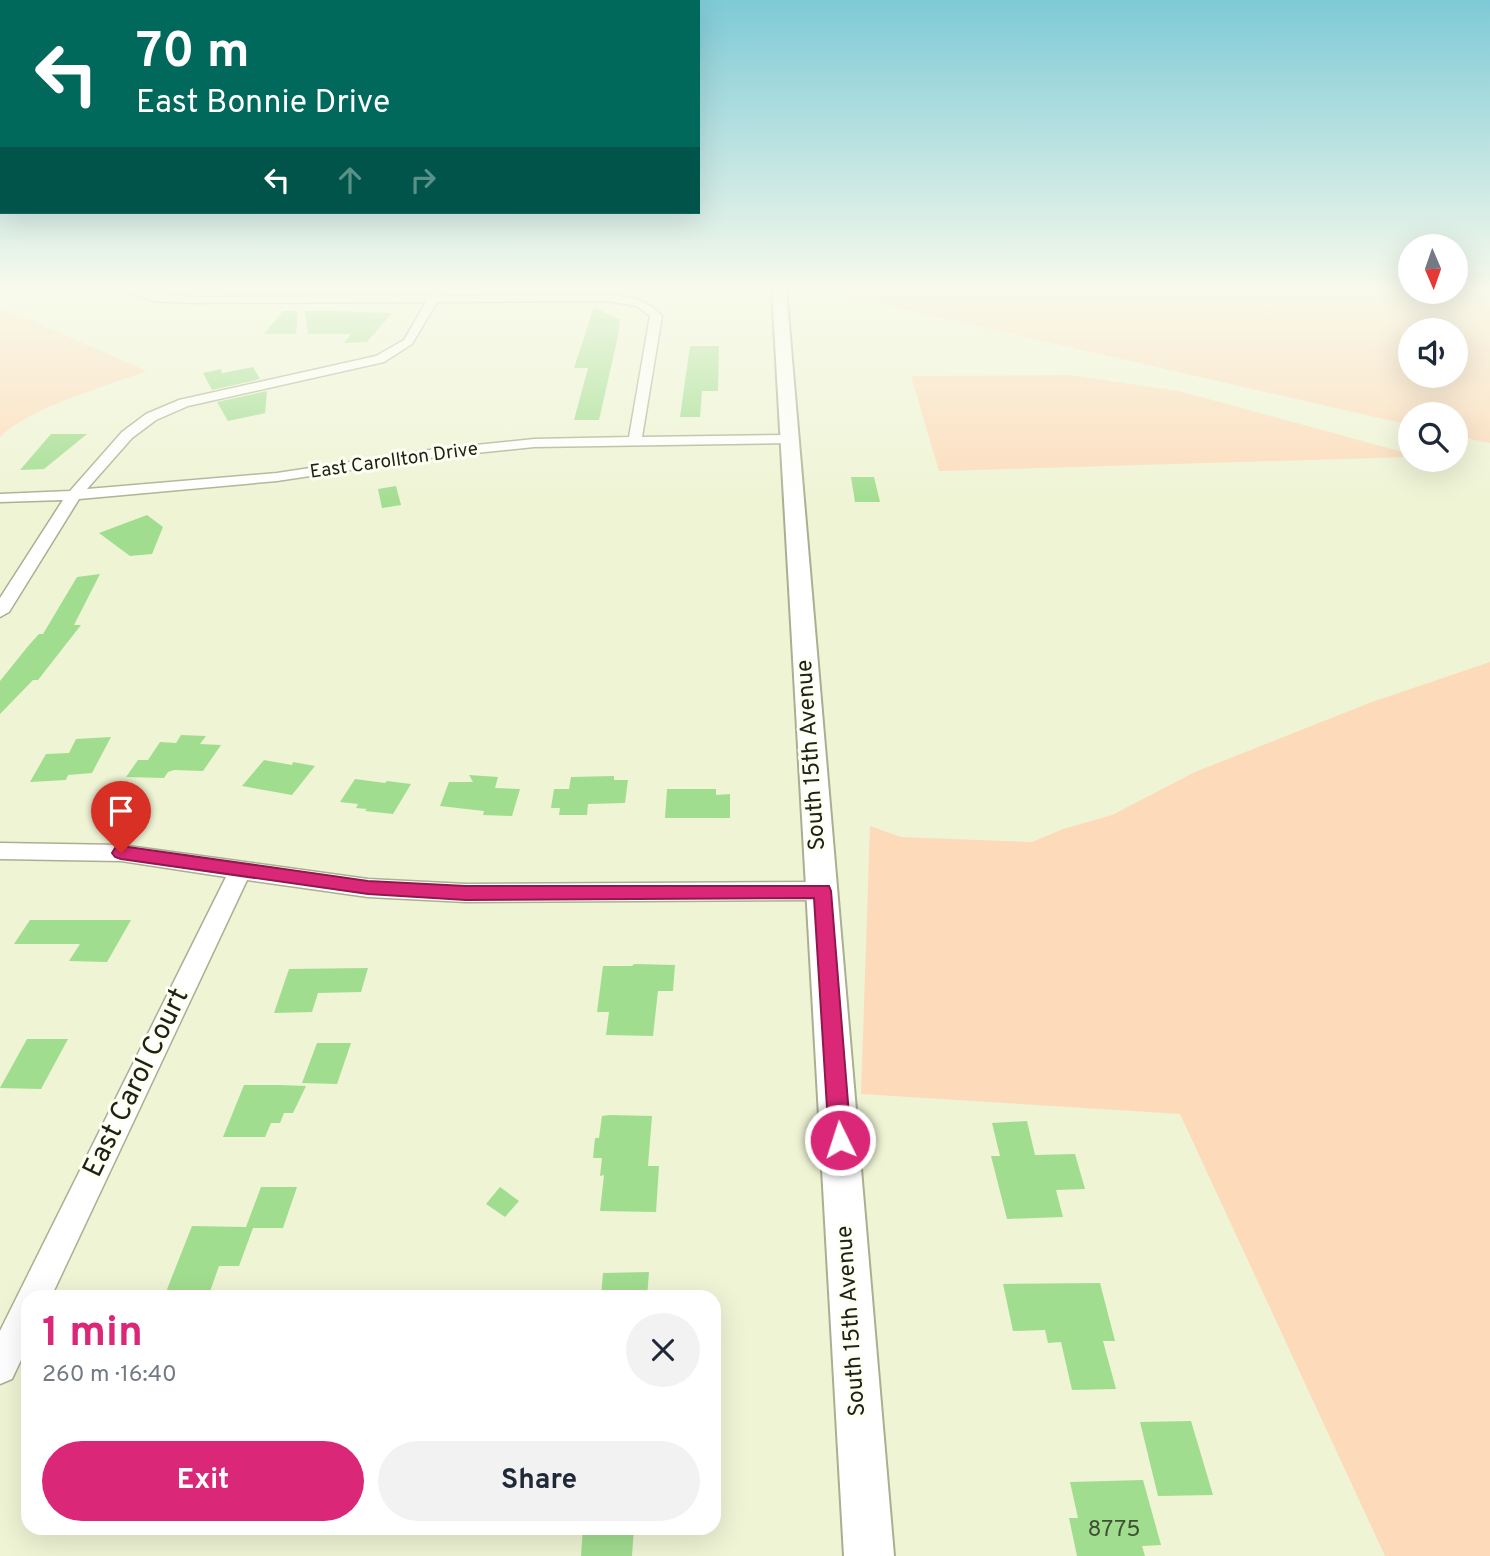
<!DOCTYPE html>
<html lang="en">
<head>
<meta charset="utf-8">
<style>
	body { margin:0; font-family:Overpass,sans-serif; background:#f2f2f3; color:#1f2937; height:100vh; display:flex; flex-direction:column; font-size:26px; white-space:nowrap }
	* { box-sizing:border-box; margin:0 }
	p { font-size:23px; color:#747a83 }
	.icon { flex:none; width:38px; height:38px; fill:none; stroke:currentColor; stroke-width:2; stroke-linecap:round; stroke-linejoin:round }
	.map { position:relative; flex:1; overflow:hidden }
	.sheet { position:absolute; left:21px; top:1290px; width:700px; height:245px; display:flex; flex-direction:column; background:#fff; border-radius:21px; box-shadow:0 7px 28px #0002 }
	.sheet>* { flex:none }
	.guide { position:absolute; left:0px; top:0px; width:700px; height:214px; box-shadow:0 7px 28px #0002; background:#00695c; color:#fff; overflow:hidden }
	.needle { width:46px; rotate:178deg }
	.tools { position:absolute; left:1398px; top:234px; display:grid; gap:14px }
	.tools a { display:grid; place-items:center; width:70px; height:70px; border-radius:50%; background:#fff; box-shadow:0 7px 28px #0002; font-size:35px }
	.pin { position:absolute; display:grid; place-items:center; width:60px; height:60px; color:#fff; margin:-72px -30px; border-radius:50% 50% 50% 0; rotate:-45deg; box-shadow:0 0 7px #0007 }
	.pin .icon { rotate:45deg }
	.me { position:absolute; width:77px; margin:-38px; rotate:356deg; stroke-linejoin:round; filter:drop-shadow(0 0 5px #0008) }
	.turn { display:flex; align-items:center; gap:24px; height:147px; padding:0 21px; font-size:32px }
	.turn .icon { width:91px; height:91px; stroke-width:2.5 }
	.turn b { display:block; font-size:49px; line-height:60px }
	.lanes { display:flex; align-items:center; height:66px; padding:0 21px; background:#0003; justify-content:center; gap:35px; direction:ltr }
	.lanes .off { opacity:.35 }
	.round { display:grid; place-items:center; flex:none; width:74px; height:74px; border-radius:37px; background:#f2f2f3 }
	.summary { display:flex; align-items:center; justify-content:space-between; height:119px; padding:0 21px }
	h1 { font-size:42px; font-weight:700; line-height:52px; color:#db2777 }
	.action { display:flex; gap:14px; margin-top:auto; padding:14px 21px }
	.action a { flex:1; height:80px; border-radius:42px; background:#db2777; color:#fff; font-size:28px; font-weight:700; line-height:80px; text-align:center }
	.action a+a { background:#f2f2f3; color:#1f2937 }
	.map>svg:first-child { display:block }
	.green { fill:#fddbba; fill-rule:evenodd }
	.building { fill:#a1dd8f }
	.lines { fill:none; stroke-linecap:round; stroke-linejoin:round }
	.street-casing { stroke:#abaf92; stroke-width:3 }
	.secondary-casing { stroke:#abaf92; stroke-width:4 }
	.street { fill:#fff; fill-rule:evenodd }
	.secondary { fill:#fff; fill-rule:evenodd }
	.route { fill:#db2777; stroke:#8e194d; stroke-width:2 }
	.labels { text-anchor:middle; dominant-baseline:central; stroke-width:6; stroke-linejoin:round; paint-order:stroke }
	.far-street-label { font-size:19px; fill:#1f2116; stroke:#fdfff2 }
	.street-label { font-size:23px; fill:#1f2116; stroke:#fdfff2 }
	.near-number-label { font-size:23px; fill:#405034 }
	.near-street-label { font-size:28px; fill:#1f2116; stroke:#fdfff2 }
</style>
</head>
<body>
<div class="map">
<svg width="1490" height="1556" viewBox="0 0 1490 1556">
	<rect width="100%" height="100%" fill="#eff4d5"/>
	<g class="green">
		<path d="M815 289H1410V292L1490 289V443L1456 436V415H1410V425ZM1410 331H1456V376H1410Z"/>
		<path d="M0 307 147 371C110 385 24 409 0 438Z"/>
		<path d="M1070 375 1179 391 1410 454V457L939 471 911 376Z"/>
		<path d="M1490 662V1556H1385L1180 1114 861 1094 870 826 901 837 1032 842 1063 829 1112 815 1195 772 1372 702Z"/>
	</g>
	<g class="building">
		<path d="M594 307 620 320 618 336 599 420H574L588 368H574Z"/>
		<path d="M283 311H298L296 334H264Z"/>
		<path d="M305 311H335L392 313 367 342 344 343 351 334H308Z"/>
		<path d="M690 346H719L718 391H702L700 417H680Z"/>
		<path d="M253 367 260 379 212 390 203 373 221 369 222 373Z"/>
		<path d="M267 391 265 413 228 421 217 402Z"/>
		<path d="M51 434H87L44 469 20 470Z"/>
		<path d="M851 477H874L880 502H855Z"/>
		<path d="M396 486 401 505 382 508 378 489Z"/>
		<path d="M147 515 163 527 152 554 130 556 99 533Z"/>
		<path d="M100 574 74 625H81L38 680H33L0 714V681L29 645 39 634H43L77 577Z"/>
		<path d="M181 735 206 736 200 744 221 745 203 771 174 770 168 772 164 778 126 777 138 760H148L160 742 176 743Z"/>
		<path d="M111 737 92 773 68 775 66 780 30 782 46 754 69 753 76 739Z"/>
		<path d="M264 760 292 765 293 762 315 766 292 795 242 786Z"/>
		<path d="M469 775 498 777 495 788 520 789 512 816 483 815 484 811 440 806 449 782H473Z"/>
		<path d="M614 776V780H628L625 803 588 804 587 815H559L560 808H551L554 789H569L571 777Z"/>
		<path d="M355 779 385 783 387 781 411 784 393 814 365 811 367 809 356 808 358 804 340 802Z"/>
		<path d="M667 789H716V795L730 794V818H665Z"/>
		<path d="M30 920H131L107 962 69 961 80 944H14Z"/>
		<path d="M634 964 675 965 673 991H658L653 1036 606 1035 609 1012H597L603 966H632Z"/>
		<path d="M368 968 361 992 318 993 312 1012 274 1013 289 969Z"/>
		<path d="M27 1039H68L41 1089 0 1088Z"/>
		<path d="M317 1043H351L337 1084 302 1083Z"/>
		<path d="M244 1085H280L306 1086 293 1113H284L280 1123H271L265 1137H223Z"/>
		<path d="M610 1115 652 1116 648 1166H659L656 1212 600 1211 604 1175 600 1176 602 1158H593L595 1138H599L602 1116Z"/>
		<path d="M1027 1121 1035 1155 1075 1154 1085 1189 1056 1190 1063 1217 1007 1219 991 1156H1000L992 1123Z"/>
		<path d="M261 1187H297L283 1228H253L239 1266H219L208 1297H164L192 1226 246 1227Z"/>
		<path d="M500 1187 519 1201 505 1217 486 1204Z"/>
		<path d="M649 1272 647 1297H601L603 1273Z"/>
		<path d="M1100 1283 1115 1341H1103L1116 1389 1072 1390 1061 1342 1048 1343 1045 1330 1013 1331 1003 1284Z"/>
		<path d="M1191 1421 1213 1495 1158 1496 1140 1422Z"/>
		<path d="M1143 1480 1161 1545 1142 1546 1145 1556H1077L1069 1518H1078L1070 1482Z"/>
		<path d="M583 1528H634L632 1556H581Z"/>
	</g>
	<g class="lines">
		<g class="street-casing">
			<g id="street">
				<path d="M116 289 190 297 430 296 434 289H444L441 296 608 295C629 297 648 299 662 316L642 437 788 435 795 439 788 443 534 447 436 457 277 481 79 499 9 612 0 617V598L63 500 0 502V494L70 491 122 432 146 414 179 400 376 356 404 340 426 302 190 303 155 301ZM608 301 637 306 650 316 629 437 534 439 436 449 277 473 87 489 132 438 156 420 188 406 384 362 412 344 437 302Z"/>
				<path d="M0 843 121 845 368 879 466 884 822 882 830 885 834 891 830 897 822 900 466 902 368 897 247 880 51 1297H28V1345L12 1379 0 1384V1331L226 877 121 861 0 859Z"/>
			</g>
		</g>
		<g class="secondary-casing">
			<path id="secondary" d="M772 289H786L894 1556H844Z"/>
		</g>
		<use href="#street" class="street"/>
		<use href="#secondary" class="secondary"/>
	</g>
	<linearGradient id="sky" x2="0" y2="1"><stop stop-color="#7ecad6"/><stop offset="0.57" stop-color="#f8faec"/><stop offset="1" stop-color="#f8faec" stop-opacity="0"/></linearGradient>
	<rect width="1490" height="507" fill="url(#sky)"/>
	<path class="route" d="M121 846 368 881 466 886H829L831 891 851 1140 848 1148 840 1151 832 1148 829 1140 814 898 466 900 368 894 121 859 115 857 112 853 115 848Z"/>
	<g class="labels">
		<g class="far-street-label">
			<text transform="translate(394 461) rotate(-8)">East Carollton Drive</text>
		</g>
		<g class="street-label">
			<text transform="translate(812 755) rotate(-94)">South 15th Avenue</text>
			<text transform="translate(852 1321) rotate(-94)">South 15th Avenue</text>
		</g>
		<g class="near-number-label">
			<text x="1114" y="1530">8775</text>
		</g>
		<g class="near-street-label">
			<text transform="translate(137 1083) rotate(-64)">East Carol Court</text>
		</g>
	</g>
</svg>
<div class="tools">
<a><svg class="needle" viewBox="-14 -14 28 28"><path d="M0-13l5 13h-10z" fill="#e53935"/><path d="M0 13l5-13h-10z" fill="#747a83"/></svg></a>
<a><svg class="icon" aria-label="sound" viewBox="0 0 24 24"><path d="M4 9h4l5-4v14l-5-4H4zM17 9q2 3 0 6"/></svg></a>
<a><svg class="icon" aria-label="search" viewBox="0 0 24 24"><circle cx="10" cy="10" r="6"/><path d="M15 15l6 6"/></svg></a>
</div>
<div class="pin" style="left:121px;top:853px;background:#d93025"><svg class="icon" aria-label="arrive" viewBox="0 0 24 24"><path d="M6 21V4h12l-3 4 3 4H6"/></svg></div>
<svg class="me" style="left:840px;top:1140px" viewBox="-20 -20 40 40"><circle r="17" fill="#db2777" stroke="#fff" stroke-width="3"/><path d="M0-11L8 9 0 5-8 9z" fill="#fff"/></svg>
<div class="guide">
<div class="turn"><svg class="icon" aria-label="left" viewBox="0 0 24 24"><path d="M17 20v-9H6M10 6l-5 5 5 5"/></svg><div><b>70 m</b>East Bonnie Drive</div></div>
<div class="lanes"><svg class="icon" aria-label="left" viewBox="0 0 24 24"><path d="M17 20v-9H6M10 6l-5 5 5 5"/></svg><svg class="icon off" aria-label="ahead" viewBox="0 0 24 24"><path d="M12 20V5M6 11l6-6 6 6"/></svg><svg class="icon off" aria-label="right" viewBox="0 0 24 24"><path d="M7 20v-9h11M14 6l5 5-5 5"/></svg></div>
</div>
<section class="sheet">
<div class="summary"><div><h1>1 min</h1><p>260 m · 16:40</p></div><a class="round"><svg class="icon" aria-label="close" viewBox="0 0 24 24"><path d="M6 6l12 12M18 6L6 18"/></svg></a></div>
<div class="action"><a>Exit</a><a>Share</a></div>
</section>
</div>
</body>
</html>
